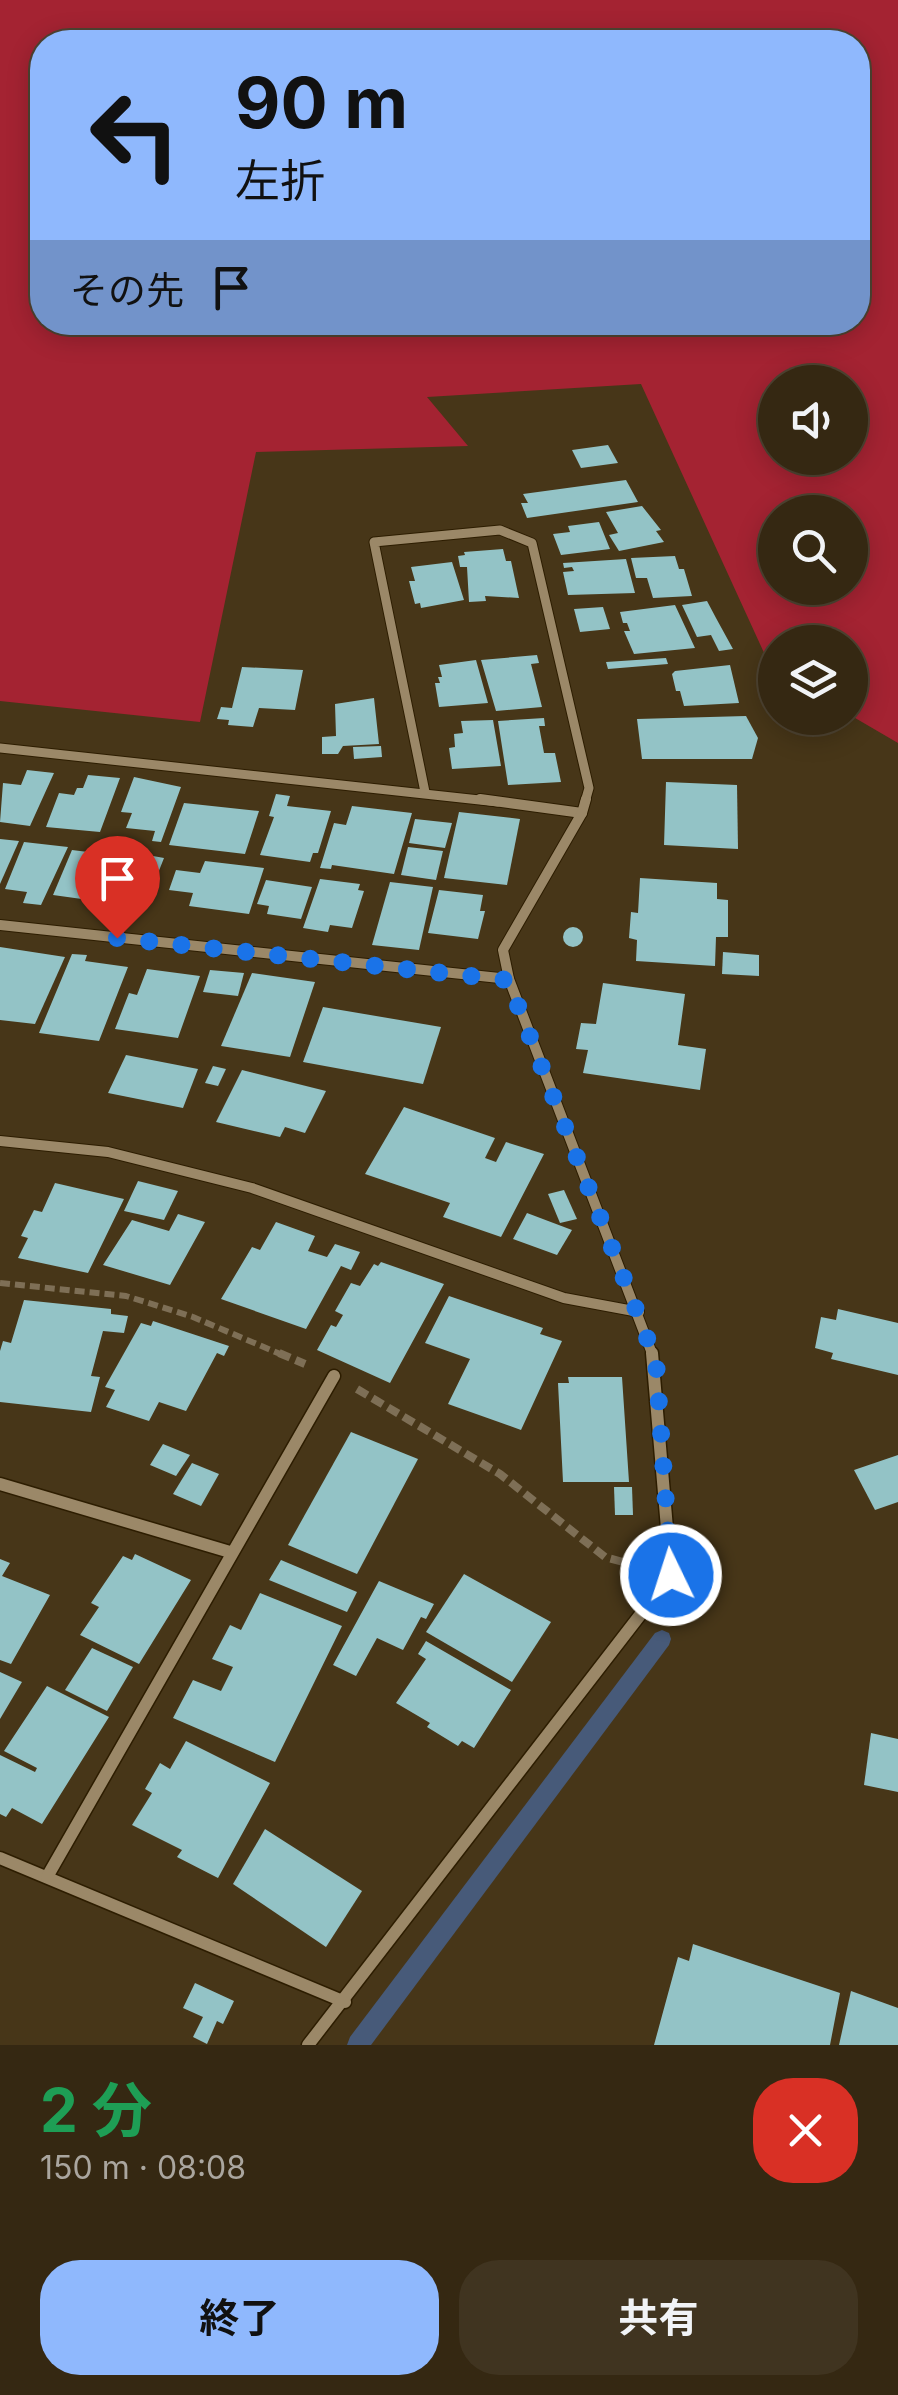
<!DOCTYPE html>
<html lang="ja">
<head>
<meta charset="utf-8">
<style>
	body { margin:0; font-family:Inter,"Noto Sans JP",sans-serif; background:#403420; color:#f1f3f6; height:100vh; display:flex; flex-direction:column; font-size:38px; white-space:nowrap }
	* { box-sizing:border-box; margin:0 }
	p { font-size:32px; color:#aaa69f }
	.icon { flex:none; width:55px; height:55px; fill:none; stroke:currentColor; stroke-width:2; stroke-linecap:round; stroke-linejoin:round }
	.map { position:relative; height:2045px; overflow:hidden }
	.panel { display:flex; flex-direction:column; background:#352812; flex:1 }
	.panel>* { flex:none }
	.guide { position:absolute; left:30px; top:30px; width:840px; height:305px; border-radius:40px; box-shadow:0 5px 25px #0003,0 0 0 2px #4f4432; background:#8fb8fd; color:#111; overflow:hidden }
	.tools { position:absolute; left:758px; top:365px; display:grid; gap:20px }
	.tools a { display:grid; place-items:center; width:110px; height:110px; border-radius:50%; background:#352812; box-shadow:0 5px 25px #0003,0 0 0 2px #4f4432; font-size:50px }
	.pin { position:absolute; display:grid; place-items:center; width:85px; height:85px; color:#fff; margin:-102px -42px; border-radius:50% 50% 50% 0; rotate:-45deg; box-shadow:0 0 10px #0007 }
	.pin .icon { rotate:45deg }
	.me { position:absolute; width:110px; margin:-55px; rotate:356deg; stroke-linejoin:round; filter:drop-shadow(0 0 8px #0008) }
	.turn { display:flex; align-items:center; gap:35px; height:210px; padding:0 40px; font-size:45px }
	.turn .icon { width:130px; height:130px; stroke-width:2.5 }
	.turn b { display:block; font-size:70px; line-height:85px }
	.then { display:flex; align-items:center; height:95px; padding:0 40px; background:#0003; gap:20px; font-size:38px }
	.round { display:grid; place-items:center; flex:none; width:105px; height:105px; border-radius:40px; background:#403420 }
	.headline { display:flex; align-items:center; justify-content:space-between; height:170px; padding:0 40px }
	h1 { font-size:60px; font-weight:700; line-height:75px; color:#1e9e55 }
	.primary-button { display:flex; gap:20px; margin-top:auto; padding:20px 40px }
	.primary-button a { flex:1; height:115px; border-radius:40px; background:#8fb8fd; color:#111; font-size:40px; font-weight:700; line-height:115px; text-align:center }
	.primary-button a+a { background:#403420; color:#f1f3f6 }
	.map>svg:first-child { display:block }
	.green { fill:#a42332; fill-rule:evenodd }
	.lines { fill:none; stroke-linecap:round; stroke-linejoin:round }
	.stream { fill:#475a79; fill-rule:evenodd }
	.building { fill:#93c3c6 }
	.street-far2-casing { stroke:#2d1d00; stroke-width:11 }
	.street-far1-casing { stroke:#2d1d00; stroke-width:12 }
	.street-casing { stroke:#2d1d00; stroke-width:15 }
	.path-far1 { stroke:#7e6f56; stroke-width:6; stroke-dasharray:10 5; stroke-linecap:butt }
	.path { stroke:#7e6f56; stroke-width:8; stroke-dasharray:12 6; stroke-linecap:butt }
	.street-far2 { stroke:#9b8868; stroke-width:9 }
	.street-far1 { stroke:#9b8868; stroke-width:10 }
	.street { stroke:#9b8868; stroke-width:12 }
	.route { stroke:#1a73e8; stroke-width:18; stroke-dasharray:0 32.4 }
</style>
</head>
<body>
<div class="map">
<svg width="898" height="2045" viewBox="0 0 898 2045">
	<rect width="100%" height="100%" fill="#473618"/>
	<path class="green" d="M0 0H898V743L850 715V642H775V671L771 668 641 384 427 397 468 446 256 452 200 722 0 701ZM42 42H858V322H42ZM775 382H850V458H775ZM775 512H850V588H775Z"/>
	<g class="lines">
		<path class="stream" d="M662 1630 669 1633 671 1639 669 1645 371 2045H347L350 2037 655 1633Z"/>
	</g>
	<g class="building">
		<path d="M608 445 618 463 581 468 572 450Z"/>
		<path d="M626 480 638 502 527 518 521 503H528L523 494Z"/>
		<path d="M642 506 661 530 656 531 664 542 619 551 609 535 618 533 606 512Z"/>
		<path d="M599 522 610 549 561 555 553 534 570 532 568 526Z"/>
		<path d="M503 549 506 561H511L519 598 485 596 486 601 469 602 467 567H460L458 556 465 555 464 552Z"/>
		<path d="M675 556 679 569H684L692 596 653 598 647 578H636L631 558Z"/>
		<path d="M626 559 635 593 568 595 563 572 574 571 572 567 564 568 563 563Z"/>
		<path d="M452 562 464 600 421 608 420 603 415 604 409 581H415L411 567Z"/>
		<path d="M707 601 716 618 733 649 719 651 711 635 697 637 682 605Z"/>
		<path d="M675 605 695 648 634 654 624 631H630L627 623H623L620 612Z"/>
		<path d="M603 607 610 629 580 632 574 609Z"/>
		<path d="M537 655 539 663 531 664 542 707 496 711 481 660Z"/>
		<path d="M666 658 668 664 608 669 606 662Z"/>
		<path d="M476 660 488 703 439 707 435 683H440L438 677H442L439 665Z"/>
		<path d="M730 665 739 703 684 706 680 691H676L672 674 675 671Z"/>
		<path d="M242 667 303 670 295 710 259 708 253 727 228 725 229 720 217 719 221 707 232 708Z"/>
		<path d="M374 698 379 744 343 746 338 754H322V737L336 736 335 704Z"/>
		<path d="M746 716 758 738 752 759H642L637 719Z"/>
		<path d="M544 718 545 726H539L544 753H555L561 782 508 785 498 721Z"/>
		<path d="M493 720 501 766 452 769 449 748 455 747 454 734 463 733 461 721Z"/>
		<path d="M381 746 382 757 354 759 353 747Z"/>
		<path d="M27 770 54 773 30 826 0 822 3 783 21 785Z"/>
		<path d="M88 775 120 778 100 832 46 827 59 793 74 795 77 788H83Z"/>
		<path d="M134 777 181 787 161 842 152 841 155 831 126 828 132 813 121 812Z"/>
		<path d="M666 782 737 785 738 849 664 845Z"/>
		<path d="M276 794 290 796 287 806 331 811 318 853H313L310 862 260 855 274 817 269 816Z"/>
		<path d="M184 803 259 811 245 854 169 845Z"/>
		<path d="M352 806 412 813 394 874 332 865 331 869 320 868 334 823 346 825Z"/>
		<path d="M459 812 520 819 507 885 444 878Z"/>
		<path d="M415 819 452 823 445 848 409 843Z"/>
		<path d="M0 839 19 841 0 884Z"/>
		<path d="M24 842 68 847 41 905 23 903 27 892 5 889Z"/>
		<path d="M408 847 443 851 436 880 401 875Z"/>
		<path d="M72 850 112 855 96 895 89 900 53 895Z"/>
		<path d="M153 856 164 858 145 906 124 903 119 915 95 912 114 865 124 867 127 857 152 860Z"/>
		<path d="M205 861 264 868 249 914 189 906 193 893 169 890 176 870 200 873Z"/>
		<path d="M640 878 717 883V899L728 900V937H716L715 966 636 961 637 940 629 938 631 912 638 913Z"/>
		<path d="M320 879 360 884 358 890 364 891 352 928 330 925 328 932 303 928Z"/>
		<path d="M266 880 312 887 301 919 267 914 269 906 257 904Z"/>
		<path d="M390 882 433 887 419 950 372 945Z"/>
		<path d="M439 890 483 895 480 911H485L478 939 428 933Z"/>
		<circle cx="573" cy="937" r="10"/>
		<path d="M0 947 65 957 35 1024 0 1020Z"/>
		<path d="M723 952 759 955V976L722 974Z"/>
		<path d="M72 954 87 955 85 961 128 967 99 1041 39 1033Z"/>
		<path d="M147 969 200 976 178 1038 115 1029 129 993 137 995Z"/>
		<path d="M210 970 244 973 238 996 203 992Z"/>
		<path d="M252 973 315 982 290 1057 221 1046Z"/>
		<path d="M603 983 685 994 678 1045 706 1049 700 1090 583 1073 588 1050 576 1049 581 1023 596 1024Z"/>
		<path d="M323 1007 441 1027 423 1084 303 1062Z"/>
		<path d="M126 1055 198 1069 183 1108 108 1093Z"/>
		<path d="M213 1066 226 1069 218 1086 205 1083Z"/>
		<path d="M242 1070 326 1091 305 1133 285 1127 280 1137 216 1122Z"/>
		<path d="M404 1107 495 1138 485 1158 496 1162 506 1142 544 1154 501 1237 443 1217 450 1203 365 1174Z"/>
		<path d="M138 1181 178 1191 164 1220 124 1211Z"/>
		<path d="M55 1183 124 1199 88 1273 18 1258 28 1238 21 1236 34 1210 42 1212Z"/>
		<path d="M564 1190 577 1219 560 1223 548 1194Z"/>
		<path d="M527 1213 572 1230 557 1255 513 1239Z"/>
		<path d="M178 1214 205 1222 170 1285 103 1265 132 1220 169 1231Z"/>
		<path d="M276 1222 315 1236 308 1251 327 1257 335 1244 360 1252 351 1270 341 1266 306 1329 221 1299 252 1247 260 1250Z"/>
		<path d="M381 1262 444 1284 390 1383 317 1350 331 1325 336 1327 343 1315 335 1311 351 1283 360 1286 374 1264 378 1266Z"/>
		<path d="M449 1296 543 1328 540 1334 562 1341 521 1430 448 1404 470 1359 425 1343Z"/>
		<path d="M24 1300 111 1309V1314L128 1316 124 1333 103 1331 91 1376 100 1377 91 1412 0 1402V1351L3 1341 11 1343Z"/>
		<path d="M838 1309 898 1323V1375L831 1359 833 1353 815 1348 821 1317 836 1320Z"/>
		<path d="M153 1321 229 1346 224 1356 217 1353 186 1411 159 1402 149 1421 106 1407 115 1390 105 1387 141 1323 151 1326Z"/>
		<path d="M568 1377H622L629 1482H563L558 1383H569Z"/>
		<path d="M351 1432 418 1459 357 1574 288 1545Z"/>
		<path d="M163 1444 190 1455 176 1476 150 1465Z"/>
		<path d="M898 1455V1502L875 1510 854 1470Z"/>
		<path d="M192 1463 219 1474 201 1506 173 1494Z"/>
		<path d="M614 1487H632L633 1515H615Z"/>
		<path d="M135 1554 191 1580 139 1664 80 1635 99 1607 91 1603 123 1556 132 1560Z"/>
		<path d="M0 1559 10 1563 2 1576 50 1595 11 1664 0 1660Z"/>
		<path d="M281 1560 357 1592 347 1612 269 1580Z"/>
		<path d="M464 1574 551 1622 512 1682 426 1632Z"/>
		<path d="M379 1581 434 1604 426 1619 421 1617 403 1650 377 1638 356 1676 333 1665Z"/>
		<path d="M260 1593 342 1626 275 1762 173 1718 193 1680 221 1691 233 1667 212 1659 230 1625 241 1630Z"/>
		<path d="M426 1641 511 1690 474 1748 462 1741 458 1746 427 1727 430 1723 396 1703 426 1659 418 1654Z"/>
		<path d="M92 1648 133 1667 107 1711 65 1690Z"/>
		<path d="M0 1672 22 1682 0 1719Z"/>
		<path d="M47 1686 109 1717 42 1824 12 1808 6 1817 0 1814V1755L35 1772 37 1768 4 1751Z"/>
		<path d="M871 1733 898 1739V1792L864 1785Z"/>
		<path d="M186 1741 270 1783 218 1878 177 1857 182 1850 132 1825 152 1793 145 1789 160 1763 170 1769Z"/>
		<path d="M265 1829 362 1891 326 1947 233 1884Z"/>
		<path d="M693 1944 840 1993 830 2045H654L678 1957 689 1961Z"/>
		<path d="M195 1983 234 2001 223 2024 217 2021 207 2044 193 2037 203 2017 183 2008Z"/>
		<path d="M851 1991 898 2008V2045H839Z"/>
	</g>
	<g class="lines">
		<g class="street-far2-casing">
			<g id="street-far2">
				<path d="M0 748 498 802"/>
				<path d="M425 792 374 542 500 530 532 543 589 788 585 802"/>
			</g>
		</g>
		<g class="street-far1-casing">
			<g id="street-far1">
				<path d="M480 799 582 813"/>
				<path d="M586 799 582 813 503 950 509 979 653 1356"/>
				<path d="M0 925 509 979"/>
				<path d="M0 1141 108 1152 252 1188 564 1298 639 1312"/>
			</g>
		</g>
		<g class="street-casing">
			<g id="street">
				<path d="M0 1484 230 1552"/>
				<path d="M0 1858 345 2002"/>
				<path d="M47 1877 334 1376"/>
				<path d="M308 2045 671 1575 652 1353"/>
			</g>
		</g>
		<path class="path-far1" d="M0 1283 126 1296 193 1317 285 1356"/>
		<g class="path">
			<path d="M279 1353 305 1364"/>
			<path d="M357 1389 500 1474 605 1557 641 1567"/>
		</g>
		<use href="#street-far2" class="street-far2"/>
		<use href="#street-far1" class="street-far1"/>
		<use href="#street" class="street"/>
	</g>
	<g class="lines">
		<path class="route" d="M117 938 508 980 656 1361 671 1575"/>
	</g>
</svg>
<div class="tools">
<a><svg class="icon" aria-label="sound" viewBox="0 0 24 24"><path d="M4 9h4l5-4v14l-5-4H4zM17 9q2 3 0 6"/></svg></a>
<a><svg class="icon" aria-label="search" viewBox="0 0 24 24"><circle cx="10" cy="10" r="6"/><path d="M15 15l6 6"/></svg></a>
<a><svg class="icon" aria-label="layers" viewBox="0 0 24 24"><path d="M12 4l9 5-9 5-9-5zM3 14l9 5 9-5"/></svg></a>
</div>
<div class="pin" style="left:117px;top:938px;background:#d93025"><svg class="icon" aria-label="arrive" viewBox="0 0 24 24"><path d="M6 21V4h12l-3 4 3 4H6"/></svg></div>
<svg class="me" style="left:671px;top:1575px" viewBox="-20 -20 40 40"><circle r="17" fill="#1a73e8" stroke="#fff" stroke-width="3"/><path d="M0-11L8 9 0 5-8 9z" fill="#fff"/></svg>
<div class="guide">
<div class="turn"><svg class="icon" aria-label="left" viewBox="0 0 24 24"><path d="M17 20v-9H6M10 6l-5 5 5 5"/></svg><div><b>90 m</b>左折</div></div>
<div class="then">その先<svg class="icon" aria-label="arrive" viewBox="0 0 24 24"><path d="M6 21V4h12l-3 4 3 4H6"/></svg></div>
</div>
</div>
<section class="panel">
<div class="headline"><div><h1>2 分</h1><p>150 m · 08:08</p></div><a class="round" style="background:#d93025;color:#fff"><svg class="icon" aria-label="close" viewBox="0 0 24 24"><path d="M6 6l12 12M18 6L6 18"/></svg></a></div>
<div class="primary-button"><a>終了</a><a>共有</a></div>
</section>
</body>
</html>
